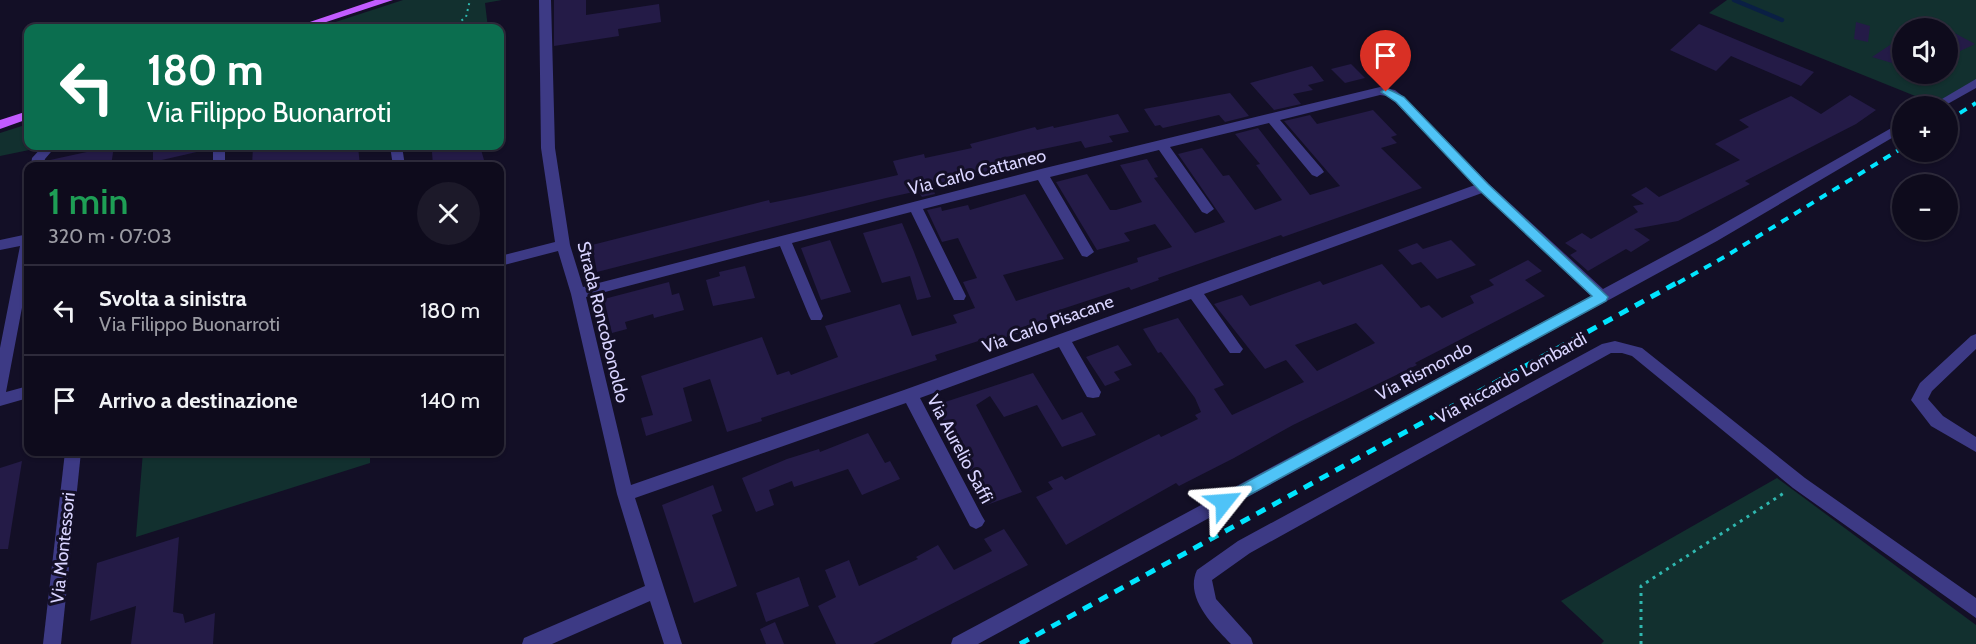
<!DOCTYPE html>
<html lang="it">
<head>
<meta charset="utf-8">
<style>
	body { margin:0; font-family:Cabin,sans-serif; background:#1c1929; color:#f1f3f6; height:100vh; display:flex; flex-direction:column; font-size:22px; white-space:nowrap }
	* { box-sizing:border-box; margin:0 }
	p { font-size:20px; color:#9b9ba3 }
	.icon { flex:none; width:33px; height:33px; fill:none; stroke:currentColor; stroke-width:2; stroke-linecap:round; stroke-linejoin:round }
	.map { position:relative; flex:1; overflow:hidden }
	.side { position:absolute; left:24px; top:162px; width:480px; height:294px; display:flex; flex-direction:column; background:#0e0b1c; border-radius:12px; box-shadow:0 2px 4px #0004,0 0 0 2px #2e2b3b }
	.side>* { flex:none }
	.guide { position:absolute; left:24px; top:24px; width:480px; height:126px; border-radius:12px; box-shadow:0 2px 4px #0004,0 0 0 2px #2e2b3b; background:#0b6e4f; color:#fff; overflow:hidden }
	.buttons { position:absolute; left:1892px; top:18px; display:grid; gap:12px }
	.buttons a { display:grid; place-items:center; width:66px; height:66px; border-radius:50%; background:#0e0b1c; box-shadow:0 2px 4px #0004,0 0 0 2px #2e2b3b; font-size:30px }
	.pin { position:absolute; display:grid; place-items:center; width:51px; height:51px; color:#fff; margin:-62px -26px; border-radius:50% 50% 50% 0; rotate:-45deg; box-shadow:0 0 6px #0007 }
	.pin .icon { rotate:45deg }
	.me { position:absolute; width:66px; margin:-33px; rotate:62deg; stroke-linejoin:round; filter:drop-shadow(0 0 4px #0008) }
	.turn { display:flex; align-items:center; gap:21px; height:126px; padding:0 24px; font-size:27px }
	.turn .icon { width:78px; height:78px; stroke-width:2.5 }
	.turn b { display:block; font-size:42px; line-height:51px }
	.round { display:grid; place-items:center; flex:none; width:63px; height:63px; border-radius:32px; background:#1c1929 }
	.overview { display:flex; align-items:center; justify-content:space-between; height:102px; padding:0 24px }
	h1 { font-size:36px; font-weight:600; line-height:45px; color:#1e9e55 }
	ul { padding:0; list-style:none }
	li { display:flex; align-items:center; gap:18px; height:90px; padding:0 24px; border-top:2px solid #2e2b3b }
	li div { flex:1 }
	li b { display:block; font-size:22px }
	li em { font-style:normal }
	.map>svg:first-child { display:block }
	.green { fill:#12302f; fill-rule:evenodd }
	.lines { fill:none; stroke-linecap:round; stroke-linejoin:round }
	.stream { stroke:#0a1f44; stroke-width:4.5 }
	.building { fill:#241b47; fill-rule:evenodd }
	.path-far1 { stroke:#2fb8b0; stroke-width:2; stroke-dasharray:2 4; stroke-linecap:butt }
	.path { stroke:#2fb8b0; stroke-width:3; stroke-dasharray:3 5; stroke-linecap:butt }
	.minor { fill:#3d3a85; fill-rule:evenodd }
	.major { fill:#c25bff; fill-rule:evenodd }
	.rail-far1 { stroke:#00e5ff; stroke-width:4; stroke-dasharray:8 7; stroke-linecap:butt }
	.rail { stroke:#00e5ff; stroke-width:5; stroke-dasharray:10 8; stroke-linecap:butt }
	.route { fill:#4fc3f7; stroke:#337fa1; stroke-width:1.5 }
	.labels { text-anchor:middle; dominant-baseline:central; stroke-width:6; stroke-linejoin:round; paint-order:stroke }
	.street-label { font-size:18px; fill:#d9d4ff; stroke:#130f26 }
</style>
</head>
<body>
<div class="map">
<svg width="1976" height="644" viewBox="0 0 1976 644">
	<rect width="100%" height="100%" fill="#130f26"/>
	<g class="green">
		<path d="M403 0H502L485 3 488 28H317Z"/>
		<path d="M1727 0H1976V82L1940 106 1709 13ZM1902 28H1947V74H1902Z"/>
		<path d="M28 124V146H34V149L0 156V133Z"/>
		<path d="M143 452H370V463L136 537Z"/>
		<path d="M1777 478 1976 625V644H1601L1604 641 1561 601Z"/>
	</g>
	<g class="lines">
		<path class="stream" d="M1734 0 1782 20"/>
	</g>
	<g class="building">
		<path d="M554 0H586V15L659 4 661 22 618 29 619 36 554 46Z"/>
		<path d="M1856 22 1870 26 1868 42 1854 39Z"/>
		<path d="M1699 24 1761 50 1814 72 1801 86 1731 56 1716 71 1670 50Z"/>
		<path d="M1947 29 1975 44 1956 53 1947 48Z"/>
		<path d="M1902 37V66L1872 57Z"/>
		<path d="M1351 64 1365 78 1345 83 1331 69Z"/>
		<path d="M1312 66 1324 81 1308 85 1313 90 1293 94 1301 104 1274 110 1250 83Z"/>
		<path d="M1230 93 1249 116 1225 122 1219 115 1163 128 1160 125 1155 126 1144 109Z"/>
		<path d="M1850 95 1876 110 1856 124 1745 181 1750 184 1678 221 1634 229 1650 240 1631 252 1626 249 1588 271 1570 255 1577 251 1565 243 1582 233 1591 239 1638 212 1633 206 1644 204 1631 195 1646 187 1659 197 1740 160 1715 144 1749 127 1739 120 1791 96 1821 114Z"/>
		<path d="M1373 110 1397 135 1391 137 1397 143 1381 148 1422 188 1283 237 1281 235 1158 278 1159 280 1131 290 1129 287 1056 311 1059 315 1017 329 1019 333 1000 339 997 335 935 355 937 360 761 418 762 421 727 432 710 379 683 388 692 421 646 436 641 418 653 415 641 376 762 337 777 375 789 371 791 375 838 357 825 326 900 304 912 336 957 323 953 315 975 308 963 282 977 278 958 238 942 242 927 210 941 207 942 211 968 205 970 210 1025 194 1064 259 1003 275 1016 301 1138 262 1137 258 1172 247 1155 224 1124 233 1130 241 1097 250 1056 182 1087 174 1110 210H1116L1142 202 1120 165 1147 159 1158 177 1154 178 1195 233 1225 222 1178 154 1202 148 1223 176 1229 175 1255 210 1282 200 1256 165 1260 164 1235 134 1258 128 1310 195 1340 186 1284 121 1310 115 1317 124Z"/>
		<path d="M1118 114 1129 132 1109 136 1113 142 1085 148 1081 141 1001 158 1007 169 932 186 935 194 922 197 918 191 886 198 597 272 592 245 769 200 770 203 805 196 898 175 893 161 924 154 925 158 972 148 970 144 1035 127 1037 130 1053 126 1054 128Z"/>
		<path d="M114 146 111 166H50V160Z"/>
		<path d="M153 146H201V151L153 162Z"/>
		<path d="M253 146H358L360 166H252Z"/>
		<path d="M445 146H480L484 160 459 166H433L432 152 445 149Z"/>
		<path d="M902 223 914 252 931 297 917 300 910 276 882 283 863 233Z"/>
		<path d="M830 240 851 292 821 300 801 248Z"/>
		<path d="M1451 240 1476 265 1437 279 1421 262 1412 265 1398 250 1417 243 1423 249Z"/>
		<path d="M1528 260 1542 271 1525 280 1545 296 1415 363 1417 365 1293 425 1234 458 1179 486 1176 483 1066 545 1036 497 1053 489 1048 482 1062 476 1065 480 1159 434 1161 437 1198 419 1195 415 1201 412 1195 398 1161 352 1158 353 1143 329 1178 318 1224 385 1214 389 1232 415 1304 382 1286 360 1265 369 1214 304 1242 295 1250 306 1320 281 1323 285 1382 264 1421 308 1429 305 1442 318 1474 303 1470 296 1494 285 1489 280ZM1356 323 1375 343 1317 371 1295 345Z"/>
		<path d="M745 266 755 298 713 306 706 280 720 276 719 272Z"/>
		<path d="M669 282 672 295 679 293 684 310 654 318 653 314 625 322 627 329 612 333 604 299Z"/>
		<path d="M1118 345 1132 365 1114 372 1120 380 1105 386 1086 357Z"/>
		<path d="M1033 373 1062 420 1082 412 1096 435 1062 447 1037 405 1004 417 990 396 976 405 1022 492 984 506 936 405Z"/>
		<path d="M868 433 885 463 890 461 900 479 862 495 848 469 794 487 792 481 769 490 774 505 756 512 742 478 787 459 819 449 820 452Z"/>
		<path d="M22 461 8 549H0V468Z"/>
		<path d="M713 485 722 511 712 515 737 586 694 603 662 505Z"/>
		<path d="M1004 529 1028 565 873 644H836L818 606 836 597 825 570 849 560 859 586 918 559 916 557 938 545 954 570 992 551 984 539Z"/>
		<path d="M179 537 173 612 183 614 185 623 215 613 213 644H131L136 606 90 621 97 563Z"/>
		<path d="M799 577 809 606 766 622 756 593Z"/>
		<path d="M775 622 784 644H766L760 629Z"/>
	</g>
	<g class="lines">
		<path class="path-far1" d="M452 28 466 17 470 0"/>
		<path class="path" d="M1641 644V586L1784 493"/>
		<g class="minor">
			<path d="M539 0H551L555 148 570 245 583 287 1041 169 1380 87 1395 90 1404 97 1489 184 1603 289 1707 233 1902 122V132L1717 241 978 644H951L953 638 1591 296 1482 193 1204 294 1240 345 1243 349 1240 353H1230L1191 299 1072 342 1101 392 1099 397 1093 398 1087 397 1059 347 920 398 982 516 985 521 982 526 976 529 970 526 906 403 635 498 682 644H664L650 601 552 644H522L524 638 645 586 617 494 571 294 558 251 500 266V256L555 242 541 148ZM1380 95 1387 96 1396 103 1475 185 904 390 631 485 586 297 780 246 809 316 811 320H821L823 316 792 243 911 212 952 296 954 300H964L966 296 923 209 1038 180 1082 256 1087 257 1094 252 1050 177 1159 150 1202 212 1207 214 1214 209 1170 147 1269 123 1312 175 1317 177 1324 172 1322 169 1280 120Z"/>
			<path d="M1976 79V88L1944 106H1930Z"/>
			<path d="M43 146H56L45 159 43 166H31L32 158Z"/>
			<rect x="213" y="146" width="12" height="20"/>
			<path d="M390 146H402L405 166H393Z"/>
			<path d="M28 234V276L6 392 28 386V398L0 406V348L20 246 0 250V240Z"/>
			<path d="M1976 334V349L1932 391 1928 399 1943 416 1976 437V452L1931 426 1911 400 1920 383 1971 336Z"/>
			<path d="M1615 341 1642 348 1805 478 1976 598V618L1793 488 1632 356 1622 353H1611L1250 553 1212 580 1216 599 1251 638 1253 644H1231C1214 626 1184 598 1197 570L1238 541 1602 344Z"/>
			<path d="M65 452H81L61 644H43Z"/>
		</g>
		<g class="major">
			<path d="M375 0H393L308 28H292Z"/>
			<path d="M28 111V119L0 129V120Z"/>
		</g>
		<g class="rail-far1">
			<path d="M1947 121 1976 103"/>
			<path d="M1678 283 1726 256 1902 148"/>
		</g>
		<path class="rail" d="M1020 644 1680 281"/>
	</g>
	<path class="route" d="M1386 88 1404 97 1488 184 1608 297 1606 301 1229 506 1224 508 1219 506 1216 502 1219 497 1592 296 1479 190 1396 102 1381 92Z"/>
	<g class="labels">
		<g class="street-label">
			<text transform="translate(977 172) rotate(-14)">Via Carlo Cattaneo</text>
			<text transform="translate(603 322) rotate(76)">Strada Roncobonoldo</text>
			<text transform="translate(1048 324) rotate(-20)">Via Carlo Pisacane</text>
			<text transform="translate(1424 371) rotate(-28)">Via Rismondo</text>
			<text transform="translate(1511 378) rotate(-29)">Via Riccardo Lombardi</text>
			<text transform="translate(960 449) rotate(62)">Via Aurelio Saffi</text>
			<text transform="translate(63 548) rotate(-84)">Via Montessori</text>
		</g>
	</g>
</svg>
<div class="buttons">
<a><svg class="icon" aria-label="sound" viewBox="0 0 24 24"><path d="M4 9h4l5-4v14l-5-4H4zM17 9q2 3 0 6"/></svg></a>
<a>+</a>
<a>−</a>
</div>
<div class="pin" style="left:1386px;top:92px;background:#d93025"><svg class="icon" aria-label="arrive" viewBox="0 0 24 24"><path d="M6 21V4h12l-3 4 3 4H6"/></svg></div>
<svg class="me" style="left:1224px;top:502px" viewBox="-20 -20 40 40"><path d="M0-17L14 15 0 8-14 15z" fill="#4fc3f7" stroke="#fff" stroke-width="4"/></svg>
<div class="guide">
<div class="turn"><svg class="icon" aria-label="left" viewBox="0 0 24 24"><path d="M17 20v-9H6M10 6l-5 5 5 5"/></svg><div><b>180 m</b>Via Filippo Buonarroti</div></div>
</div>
<section class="side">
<div class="overview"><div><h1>1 min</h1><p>320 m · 07:03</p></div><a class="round"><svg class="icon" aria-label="close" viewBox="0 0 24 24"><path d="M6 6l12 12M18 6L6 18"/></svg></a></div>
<ul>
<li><svg class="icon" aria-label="left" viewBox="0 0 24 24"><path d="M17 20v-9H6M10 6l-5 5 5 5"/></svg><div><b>Svolta a sinistra</b><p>Via Filippo Buonarroti</p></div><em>180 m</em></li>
<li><svg class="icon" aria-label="arrive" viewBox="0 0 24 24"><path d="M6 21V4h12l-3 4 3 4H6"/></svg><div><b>Arrivo a destinazione</b></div><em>140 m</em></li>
</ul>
</section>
</div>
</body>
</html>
